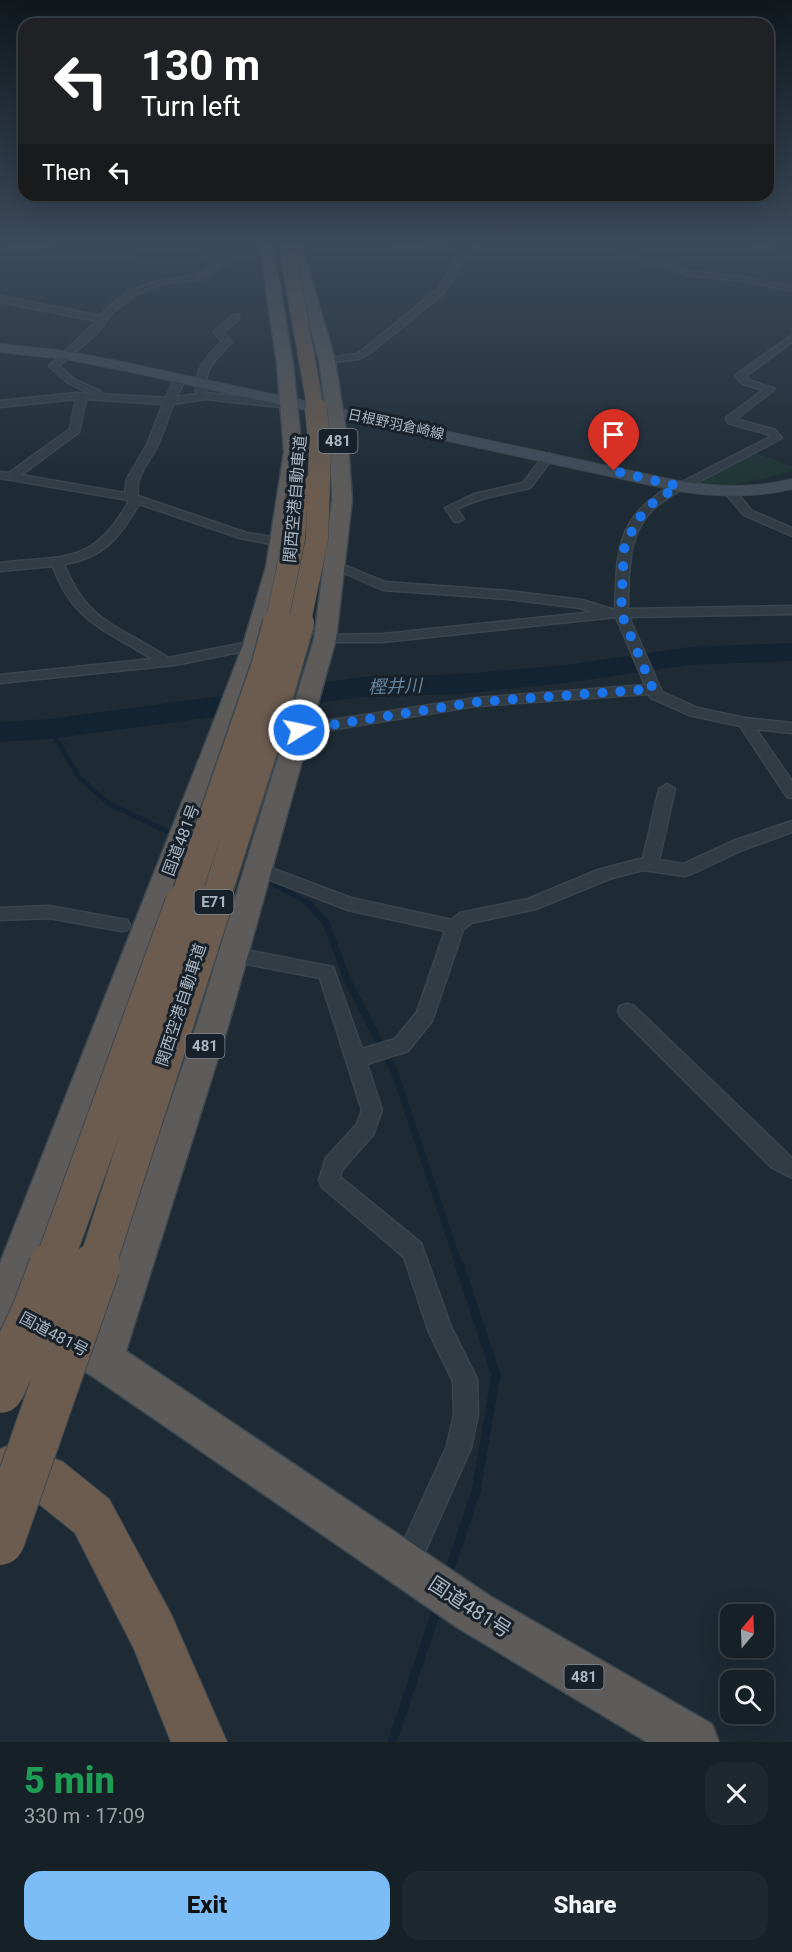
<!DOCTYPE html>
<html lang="en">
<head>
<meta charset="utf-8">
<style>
	body { margin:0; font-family:Roboto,"Noto Sans JP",sans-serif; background:#1f282f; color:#f1f3f6; height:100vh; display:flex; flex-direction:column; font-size:22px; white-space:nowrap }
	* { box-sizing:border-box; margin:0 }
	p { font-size:20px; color:#9ea3a7 }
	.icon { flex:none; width:33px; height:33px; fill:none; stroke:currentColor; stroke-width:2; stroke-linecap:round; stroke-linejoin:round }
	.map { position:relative; height:1742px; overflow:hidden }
	.sheet { display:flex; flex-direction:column; background:#162027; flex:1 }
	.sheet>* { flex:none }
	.hud { position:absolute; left:18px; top:18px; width:756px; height:183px; border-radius:18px; box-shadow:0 6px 24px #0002,0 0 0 2px #353e44; background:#202124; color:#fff; overflow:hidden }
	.needle { width:39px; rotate:19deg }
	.buttons { position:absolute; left:720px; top:1604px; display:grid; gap:12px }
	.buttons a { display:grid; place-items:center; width:54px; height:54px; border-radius:12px; background:#162027; box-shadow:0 6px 24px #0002,0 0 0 2px #353e44; font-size:30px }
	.pin { position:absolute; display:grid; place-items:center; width:51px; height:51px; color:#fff; margin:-62px -26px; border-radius:50% 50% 50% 0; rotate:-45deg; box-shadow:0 0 6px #0007 }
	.pin .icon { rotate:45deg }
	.me { position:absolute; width:66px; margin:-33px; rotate:80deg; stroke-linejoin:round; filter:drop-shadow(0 0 4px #0008) }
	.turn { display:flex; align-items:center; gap:21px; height:126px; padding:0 24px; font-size:27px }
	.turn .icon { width:78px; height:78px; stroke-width:2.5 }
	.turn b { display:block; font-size:42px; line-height:51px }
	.then { display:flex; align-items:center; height:57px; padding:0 24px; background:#0003; gap:12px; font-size:22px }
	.round { display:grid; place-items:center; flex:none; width:63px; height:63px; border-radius:18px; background:#1f282f }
	.overview { display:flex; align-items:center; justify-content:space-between; height:102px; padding:0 24px }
	h1 { font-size:36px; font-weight:800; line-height:45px; color:#1e9e55 }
	.button { display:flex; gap:12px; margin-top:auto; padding:12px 24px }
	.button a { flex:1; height:69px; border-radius:18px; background:#7cbdf7; color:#111; font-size:24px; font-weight:800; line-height:69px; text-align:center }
	.button a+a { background:#1f282f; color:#f1f3f6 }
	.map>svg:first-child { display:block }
	.green { fill:#203535 }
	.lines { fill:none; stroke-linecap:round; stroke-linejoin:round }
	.stream-far2 { stroke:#132331; stroke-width:5 }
	.stream-far1 { stroke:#132331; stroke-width:7 }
	.stream { stroke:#132331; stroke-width:9 }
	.river { fill:#132331; fill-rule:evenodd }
	.minor-casing { stroke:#3b454e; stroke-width:3 }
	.tertiary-casing { stroke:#3b454e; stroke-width:2 }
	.secondary-casing { stroke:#3b454e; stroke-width:2 }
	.trunk-casing { stroke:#3c474f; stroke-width:3 }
	.motorway-casing { stroke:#3c474f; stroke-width:2 }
	.minor { fill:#323c45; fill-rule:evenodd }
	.tertiary { fill:#323c45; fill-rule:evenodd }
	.secondary { fill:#404c58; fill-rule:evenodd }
	.trunk { fill:#5d5c5a; fill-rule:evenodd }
	.motorway { fill:#6b5c4f; fill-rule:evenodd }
	.motorway-bridge-far4-casing { stroke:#3c474f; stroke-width:18; stroke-linecap:butt }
	.motorway-bridge-far3-casing { stroke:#3c474f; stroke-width:23; stroke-linecap:butt }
	.motorway-bridge-far2-casing { stroke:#3c474f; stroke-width:31; stroke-linecap:butt }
	.motorway-bridge-far1-casing { stroke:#3c474f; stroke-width:39; stroke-linecap:butt }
	.motorway-bridge-casing { stroke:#3c474f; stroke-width:50; stroke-linecap:butt }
	.motorway-bridge-far4 { stroke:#6b5c4f; stroke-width:16 }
	.motorway-bridge-far3 { stroke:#6b5c4f; stroke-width:22 }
	.motorway-bridge-far2 { stroke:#6b5c4f; stroke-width:28 }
	.motorway-bridge-far1 { stroke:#6b5c4f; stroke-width:37 }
	.motorway-bridge { stroke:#6b5c4f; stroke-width:48 }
	.route { stroke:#1a73e8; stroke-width:10; stroke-dasharray:0 18 }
	.labels { text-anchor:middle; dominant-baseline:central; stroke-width:6; stroke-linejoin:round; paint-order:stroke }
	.far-street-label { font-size:14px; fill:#abb7c3; stroke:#182129 }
	.shield { fill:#182129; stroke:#7f8a95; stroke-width:1.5 }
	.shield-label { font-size:15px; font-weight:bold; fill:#abb7c3 }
	.street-label { font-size:16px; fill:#abb7c3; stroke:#182129 }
	.water-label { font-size:18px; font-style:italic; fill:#6487a2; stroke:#182129 }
	.near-street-label { font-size:20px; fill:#abb7c3; stroke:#182129 }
</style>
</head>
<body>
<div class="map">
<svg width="792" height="1742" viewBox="0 0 792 1742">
	<rect width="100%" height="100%" fill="#1e2b34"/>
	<path class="green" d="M755 453 792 466V472L724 487 695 481Z"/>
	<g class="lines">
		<g class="stream-far2">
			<path d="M50 729 79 777 108 803 176 836"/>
			<path d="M263 878 310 904"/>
		</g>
		<path class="stream-far1" d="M307 902 326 923 348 981 395 1073 460 1268"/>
		<g class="stream">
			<path d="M447 1577 476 1491 496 1375 460 1266"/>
			<path d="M392 1742 438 1606"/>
		</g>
		<path class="river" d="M792 643V661L690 665 565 683 461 694 362 697 50 739 0 742V722L50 719 362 677 461 674 565 665 690 647Z"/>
		<g class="minor-casing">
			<g id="minor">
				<path d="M392 246 468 250 473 246H481L462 263 444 293 370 353 359 359 324 363V359L356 354 364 349 438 289 456 260 464 254 396 248Z"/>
				<path d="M749 246H761L792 253V257Z"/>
				<path d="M621 254 666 262 690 271 751 278 792 287V291L751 282 689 275 664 266 618 258V254Z"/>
				<path d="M225 258 232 260 200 280 162 284 135 295 113 312 98 332 59 366 74 379 100 391 101 394 166 398C169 390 174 378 182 375L187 378 176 397 196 394C195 370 204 358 222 342L214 332 233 315H239V319L223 332 232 342C215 361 204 365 206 393L289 402 294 405 289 408 206 399 173 404C168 417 164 431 158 444 150 462 134 476 138 496L247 533 285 539 287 542 281 546 240 538 139 504C120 537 104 558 64 564 86 623 121 626 168 658L254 641 261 645 254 649 175 665 0 683V675L152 659C106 629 73 623 53 566L0 571V563C64 555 92 566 128 503V500L0 478V472L9 473 70 429 76 399 0 407V401L76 393 91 394 68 383 49 366 97 321 0 302V296L101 316 107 308 129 291 161 280 195 276ZM86 399 163 404 147 445 127 479 125 493 21 475 79 432Z"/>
				<path d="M792 335V342L746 376 749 380 775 389 736 419 775 430 782 438 687 488C678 490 671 496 662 502 626 527 629 569 628 609L792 606V614L629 617 662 692 698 708 745 718 792 723V733L756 729 792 781V798L787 797 740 726 689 715 651 698 648 694 476 706 299 735 294 733 292 730 294 727 299 725 476 698 645 685 616 617 383 642H320L318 639 320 636 325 635 383 634 593 612 580 608 508 599 383 590 328 566 334 562 338 563 385 582 508 591 582 600 615 610C617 565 614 524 656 496 663 491 671 483 680 483L770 437 767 434 728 423 726 418 763 390 743 384 735 376 737 374Z"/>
				<path d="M549 453 554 456 530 488C504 494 481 497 457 509L464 519 458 522 454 521 445 508 474 494 523 483 545 454Z"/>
				<path d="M731 490 735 491 752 511 792 528V536L744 515 725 493Z"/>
				<path d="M667 784 675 789 659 860 683 864 733 841 792 821V832L745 849 691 874 685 876 643 870 609 879 536 909 471 923 463 930 432 1021 408 1051 367 1064 382 1110 373 1135 342 1170 340 1177 421 1243 451 1327 477 1379 478 1414 471 1448 415 1574 406 1578 397 1574 393 1565 447 1446 454 1414 453 1381 429 1332 404 1257 322 1187 319 1180 326 1158 357 1124 362 1110 320 978 251 965 245 963 242 958 245 953 251 951 333 967 362 1049 395 1039 417 1012 445 931 348 910 252 873 250 869 252 865 258 863 351 898 452 920 460 913 528 899 598 870 643 858 659 789Z"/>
				<path d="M49 906 121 919 127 920 130 925 127 930 121 931 49 918 0 920V908Z"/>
				<path d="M627 1004 634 1006 792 1158V1178L771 1167 620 1016 618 1011 620 1006Z"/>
			</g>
		</g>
		<g class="tertiary-casing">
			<path id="tertiary" d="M8 246C40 243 75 253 108 256 162 259 215 258 268 252L273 255C264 262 244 261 233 261 159 266 86 262 13 249Z"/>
		</g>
		<g class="secondary-casing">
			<path id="secondary" d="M0 344 65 351 122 362 678 481C718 487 753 489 792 479V489C753 498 718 497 678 491L122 370 65 359 0 352Z"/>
		</g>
		<g class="trunk-casing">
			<path id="trunk" d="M260 246H273L293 364 302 452 288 567 265 645 233 739 25 1298 92 1333 197 1023 314 639 332 500 330 443 319 361 289 246H302L335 361 348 443 352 500 336 639 229 1023 126 1351 490 1596 712 1724 719 1742H647L458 1628 89 1374 0 1327V1263L207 739 243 645 266 567 284 452 277 364Z"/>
		</g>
		<g class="motorway-casing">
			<path id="motorway" d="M7 1446 46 1455 63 1462 109 1499 171 1614 227 1742H171L134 1649 75 1533 34 1500 0 1491V1449Z"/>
		</g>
		<use href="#minor" class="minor"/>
		<use href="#tertiary" class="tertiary"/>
		<use href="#secondary" class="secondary"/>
		<use href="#trunk" class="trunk"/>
		<use href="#motorway" class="motorway"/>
		<g class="motorway-bridge-far4-casing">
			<path id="motorway-bridge-far4" d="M287 246 316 411"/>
		</g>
		<g class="motorway-bridge-far3-casing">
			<g id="motorway-bridge-far3">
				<path d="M276 625 294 538 298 481"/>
				<path d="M299 625 317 539 320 450 316 409"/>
			</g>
		</g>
		<g class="motorway-bridge-far2-casing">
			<g id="motorway-bridge-far2">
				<path d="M183 904 265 667 277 623"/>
				<path d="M214 904 265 745 300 623"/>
			</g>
		</g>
		<g class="motorway-bridge-far1-casing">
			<g id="motorway-bridge-far1">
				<path d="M52 1268 184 902"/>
				<path d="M96 1268 214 902"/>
			</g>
		</g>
		<g class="motorway-bridge-casing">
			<g id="motorway-bridge">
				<path d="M0 1389 37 1309 53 1266"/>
				<path d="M0 1541 96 1266"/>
			</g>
		</g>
		<use href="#motorway-bridge-far4" class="motorway-bridge-far4"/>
		<use href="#motorway-bridge-far3" class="motorway-bridge-far3"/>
		<use href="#motorway-bridge-far2" class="motorway-bridge-far2"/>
		<use href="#motorway-bridge-far1" class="motorway-bridge-far1"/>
		<use href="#motorway-bridge" class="motorway-bridge"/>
	</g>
	<linearGradient id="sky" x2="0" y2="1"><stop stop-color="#10181d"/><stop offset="0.5" stop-color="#3b4a5c"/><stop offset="1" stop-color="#3b4a5c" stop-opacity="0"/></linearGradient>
	<rect width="792" height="490" fill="url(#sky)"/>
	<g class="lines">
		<path class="route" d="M299 730 477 702 653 689 621 613 624 549 636 522 650 505 678 486 614 471"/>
	</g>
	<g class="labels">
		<g class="far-street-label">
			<text transform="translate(396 424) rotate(12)">日根野羽倉崎線</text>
		</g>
		<g class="shield">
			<rect x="318.5" y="429" width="39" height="24" rx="4.5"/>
			<rect x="194.5" y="890" width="39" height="24" rx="4.5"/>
			<rect x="185.5" y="1034" width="39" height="24" rx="4.5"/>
			<rect x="564.5" y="1665" width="39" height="24" rx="4.5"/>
		</g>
		<g class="shield-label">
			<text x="338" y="441">481</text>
			<text x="214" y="902">E71</text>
			<text x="205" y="1046">481</text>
			<text x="584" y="1677">481</text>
		</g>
		<g class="street-label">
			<text transform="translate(295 499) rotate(-85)">関西空港自動車道</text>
			<text transform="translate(181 840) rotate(-69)">国道481号</text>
			<text transform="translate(181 1005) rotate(-72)">関西空港自動車道</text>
			<text transform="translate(54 1334) rotate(28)">国道481号</text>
		</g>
		<g class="water-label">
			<text transform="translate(395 686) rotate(-2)">樫井川</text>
		</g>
		<g class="near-street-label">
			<text transform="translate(470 1607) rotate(33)">国道481号</text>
		</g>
	</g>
</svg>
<div class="buttons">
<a><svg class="needle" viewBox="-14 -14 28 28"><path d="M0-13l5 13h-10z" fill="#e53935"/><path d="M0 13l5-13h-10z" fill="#9ea3a7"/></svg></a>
<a><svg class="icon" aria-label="search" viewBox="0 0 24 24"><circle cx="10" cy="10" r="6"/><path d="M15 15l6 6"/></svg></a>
</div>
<div class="pin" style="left:614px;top:471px;background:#d93025"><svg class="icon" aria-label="arrive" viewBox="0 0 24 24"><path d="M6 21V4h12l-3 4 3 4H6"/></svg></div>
<svg class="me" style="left:299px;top:730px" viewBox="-20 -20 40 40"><circle r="17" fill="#1a73e8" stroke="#fff" stroke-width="3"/><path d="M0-11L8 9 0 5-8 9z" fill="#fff"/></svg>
<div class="hud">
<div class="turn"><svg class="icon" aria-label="left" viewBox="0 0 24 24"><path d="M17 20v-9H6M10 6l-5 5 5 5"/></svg><div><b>130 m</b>Turn left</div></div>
<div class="then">Then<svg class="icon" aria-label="left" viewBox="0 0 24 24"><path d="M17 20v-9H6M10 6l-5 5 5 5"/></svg></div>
</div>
</div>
<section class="sheet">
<div class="overview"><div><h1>5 min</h1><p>330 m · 17:09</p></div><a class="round"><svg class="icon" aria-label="close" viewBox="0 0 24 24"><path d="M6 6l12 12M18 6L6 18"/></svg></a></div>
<div class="button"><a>Exit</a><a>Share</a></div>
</section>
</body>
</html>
